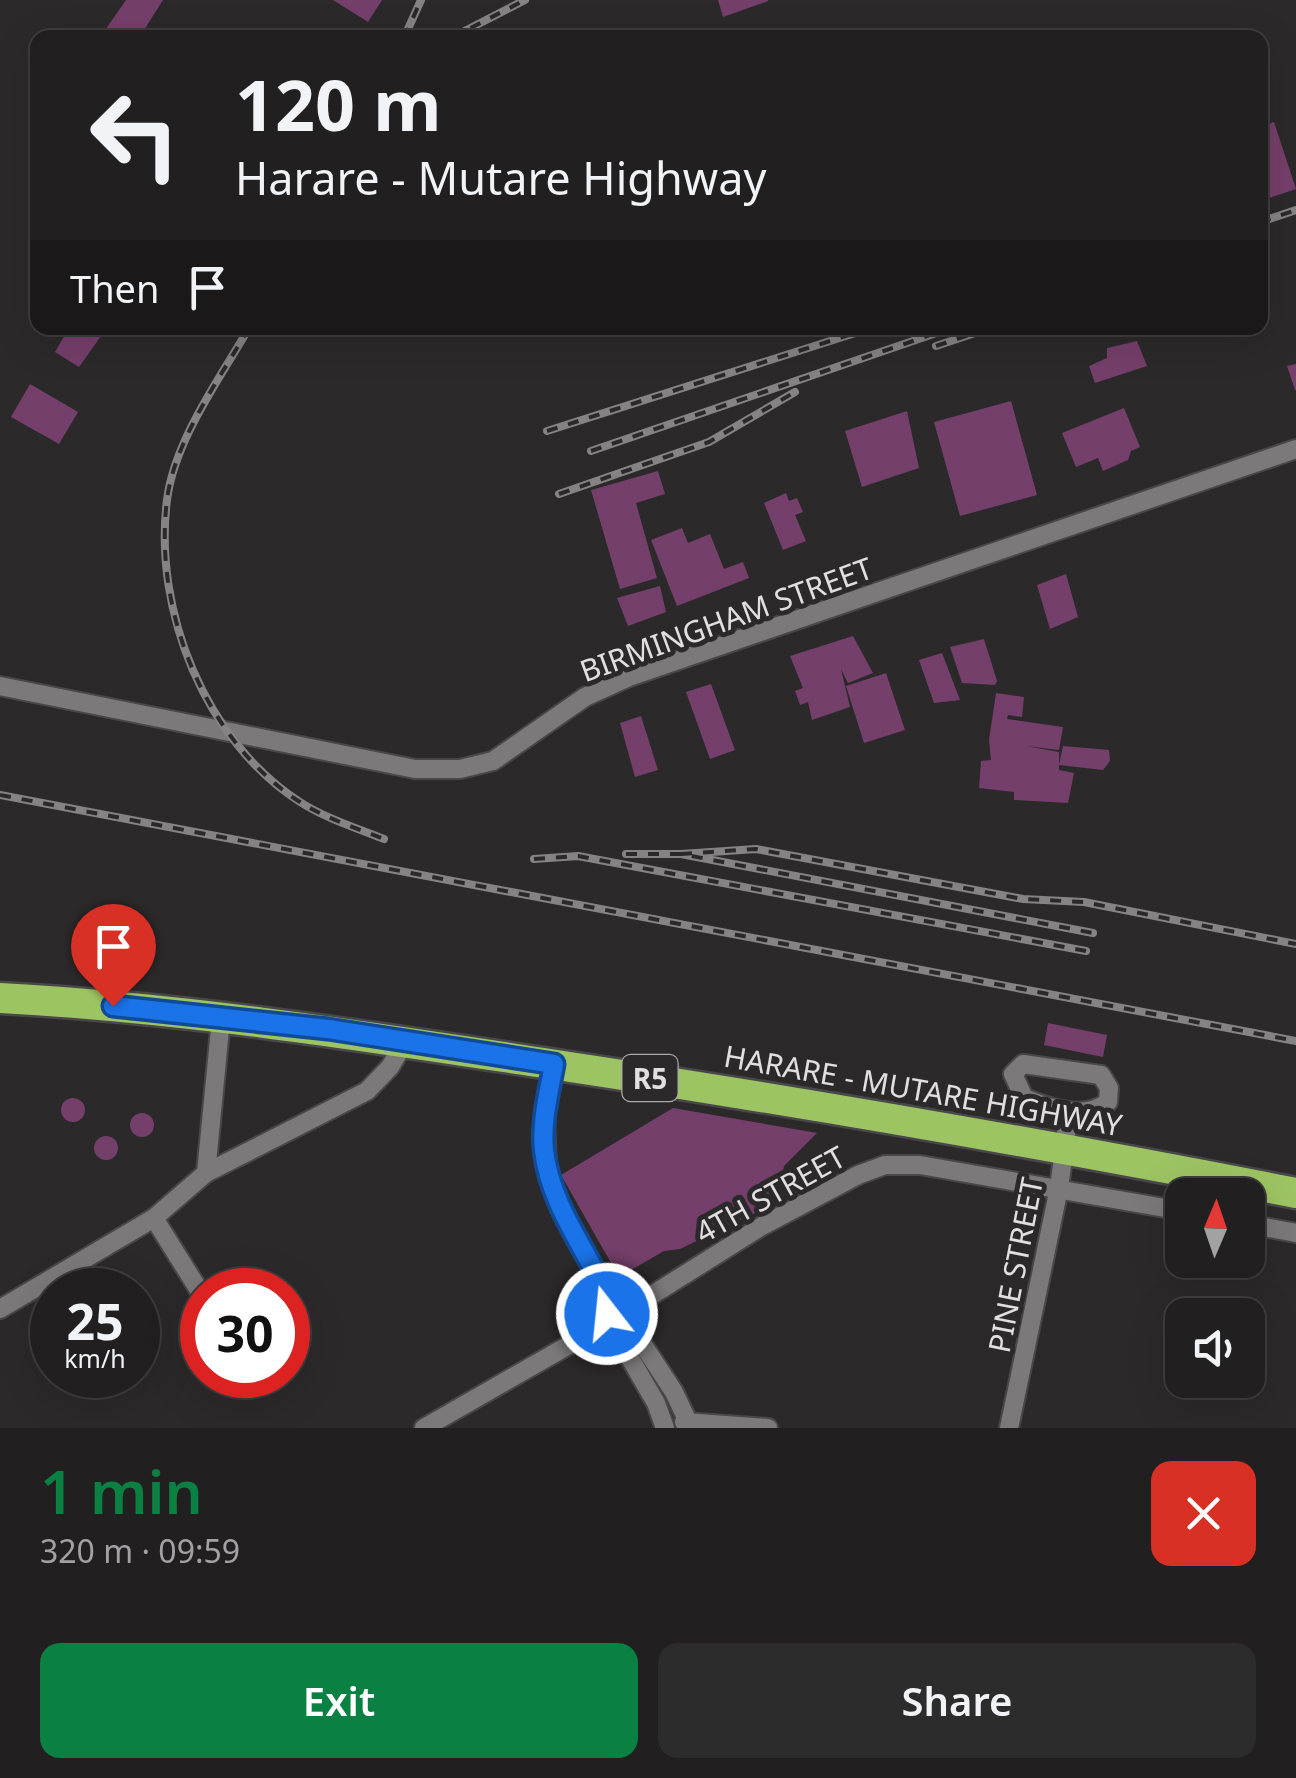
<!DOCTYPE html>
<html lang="en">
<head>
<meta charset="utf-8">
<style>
	body { margin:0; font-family:"Noto Sans",sans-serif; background:#2d2c2d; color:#f1f3f6; height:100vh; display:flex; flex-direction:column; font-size:38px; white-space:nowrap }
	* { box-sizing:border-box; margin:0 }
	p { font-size:32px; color:#a2a2a5 }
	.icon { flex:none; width:55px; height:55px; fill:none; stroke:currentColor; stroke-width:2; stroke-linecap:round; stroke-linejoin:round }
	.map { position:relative; height:1428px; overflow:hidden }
	.sheet { display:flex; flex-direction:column; background:#211f20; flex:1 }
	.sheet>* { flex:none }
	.hud { position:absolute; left:30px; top:30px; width:1238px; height:305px; border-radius:20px; box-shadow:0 10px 40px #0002,0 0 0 2px #3e3d3e; background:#211f20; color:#f1f3f6; overflow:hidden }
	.needle { width:65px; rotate:2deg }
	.controls { position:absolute; left:1165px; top:1178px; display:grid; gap:20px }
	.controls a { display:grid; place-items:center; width:100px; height:100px; border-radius:20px; background:#211f20; box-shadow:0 10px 40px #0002,0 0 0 2px #3e3d3e; font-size:50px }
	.speed { position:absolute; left:30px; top:1268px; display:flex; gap:20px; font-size:50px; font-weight:700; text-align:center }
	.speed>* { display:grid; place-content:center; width:130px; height:130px; border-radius:50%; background:#211f20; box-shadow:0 10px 40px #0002,0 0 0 2px #3e3d3e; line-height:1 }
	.speed small { font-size:25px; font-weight:400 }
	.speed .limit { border:15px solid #d22; background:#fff; color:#111 }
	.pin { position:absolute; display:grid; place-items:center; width:85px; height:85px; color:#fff; margin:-102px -42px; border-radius:50% 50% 50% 0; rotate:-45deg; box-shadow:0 0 10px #0007 }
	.pin .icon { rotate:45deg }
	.me { position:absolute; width:110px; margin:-55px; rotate:344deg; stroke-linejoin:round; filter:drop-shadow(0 0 8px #0008) }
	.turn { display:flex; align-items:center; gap:35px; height:210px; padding:0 40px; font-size:45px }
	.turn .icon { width:130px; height:130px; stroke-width:2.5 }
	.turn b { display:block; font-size:70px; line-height:85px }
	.then { display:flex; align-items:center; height:95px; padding:0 40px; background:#0003; gap:20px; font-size:38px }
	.round { display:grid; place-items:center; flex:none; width:105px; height:105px; border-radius:20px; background:#2d2c2d }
	.summary { display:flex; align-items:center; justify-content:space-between; height:170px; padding:0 40px }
	h1 { font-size:60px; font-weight:600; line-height:75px; color:#0b8043 }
	.cta { display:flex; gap:20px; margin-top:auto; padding:20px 40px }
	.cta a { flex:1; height:115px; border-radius:20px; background:#0b8043; color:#fff; font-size:40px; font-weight:600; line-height:115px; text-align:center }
	.cta a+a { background:#2d2c2d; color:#f1f3f6 }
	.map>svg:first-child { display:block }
	.building { fill:#753f6b }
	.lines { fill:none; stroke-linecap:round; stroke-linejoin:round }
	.street-casing { stroke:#494749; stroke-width:22 }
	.highway-casing { stroke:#494749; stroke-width:35 }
	.street { stroke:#7c797b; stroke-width:18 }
	.highway { stroke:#9dc463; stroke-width:30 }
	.rail-casing { stroke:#868385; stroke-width:8 }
	.rail { stroke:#2c292b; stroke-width:4; stroke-dasharray:11; stroke-linecap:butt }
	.route-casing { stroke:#114b97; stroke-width:25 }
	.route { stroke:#1a73e8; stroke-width:18 }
	.labels { text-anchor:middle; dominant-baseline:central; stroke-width:10; stroke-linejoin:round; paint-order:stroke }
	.shield { fill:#2c292b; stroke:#aba8aa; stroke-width:2.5 }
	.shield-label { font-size:28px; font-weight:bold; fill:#e1dfe0 }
	.street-label { font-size:30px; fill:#e1dfe0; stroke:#2c292b }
</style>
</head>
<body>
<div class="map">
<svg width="1296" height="1428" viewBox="0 0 1296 1428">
	<rect width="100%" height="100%" fill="#2c292b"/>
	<g class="building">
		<path d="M126 0H163L139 38H109L103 33Z"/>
		<path d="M333 0H382L368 22Z"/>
		<path d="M718 0H768V1L723 17Z"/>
		<path d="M1274 122 1296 189 1260 201V127Z"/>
		<path d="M69 328 104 332 79 367 55 352Z"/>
		<path d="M1137 341 1147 366 1095 383 1089 366 1107 358V348Z"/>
		<path d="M1296 364V390H1295L1287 366Z"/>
		<path d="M30 384 78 412 59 444 11 417Z"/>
		<path d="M1011 401 1037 495 960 516 934 422Z"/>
		<path d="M1124 408 1140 447 1131 451 1128 460 1103 471 1098 458 1076 467 1062 433Z"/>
		<path d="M907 411 919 468 862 487 845 431Z"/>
		<path d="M658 471 665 494 636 503 657 578 620 589 591 490Z"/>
		<path d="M786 493 789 501 797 498 803 512 795 515 806 541 783 550 764 503Z"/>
		<path d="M682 528 688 543 710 534 724 569 743 562 749 578 677 606 651 540Z"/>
		<path d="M1066 574 1078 617 1050 629 1037 585Z"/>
		<path d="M660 586 666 612 628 626 617 598Z"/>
		<path d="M853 636 873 673 848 683 841 669 850 707 812 720 808 702 800 705 795 691 803 688 790 656Z"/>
		<path d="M984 639 997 681 995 685 962 683 950 647Z"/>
		<path d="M942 653 960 700 934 703 919 660Z"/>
		<path d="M886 673 905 730 864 743 846 686Z"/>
		<path d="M711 684 735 750 710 759 686 692Z"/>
		<path d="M996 693 1024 697 1022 717 1008 715 1007 719 1063 727 1059 750 1026 746 1059 752V765L1063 746 1109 750 1110 761 1103 770 1059 765V770L1074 773 1068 803 1014 800V792L979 788 981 761 991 760 989 740Z"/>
		<path d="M641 716 658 770 635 777 620 723Z"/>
		<path d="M1048 1023 1107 1035 1103 1057 1044 1045Z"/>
		<circle cx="73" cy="1110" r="12"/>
		<path d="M673 1108 817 1133 784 1166 776 1203 680 1249 664 1251 619 1277 561 1175Z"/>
		<circle cx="142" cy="1125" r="12"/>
		<circle cx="106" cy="1148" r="12"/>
	</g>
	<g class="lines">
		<g class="street-casing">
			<g id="street">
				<path d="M0 686 415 769H460L493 761 585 697 629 677 1296 449"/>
				<path d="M1023 1064 1101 1075 1109 1088 1108 1102C1085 1121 1049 1108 1024 1098L1013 1074Z"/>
				<path d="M553 1065 545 1118 547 1171 560 1209 609 1301 619 1308 674 1392 691 1428"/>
				<path d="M206 1173 367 1091 390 1067 406 1040"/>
				<path d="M154 1218 202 1295"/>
				<path d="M1248 1224 1296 1233"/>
				<path d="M0 1309 154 1218 206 1173 221 1019"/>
				<path d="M607 1311 609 1322 656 1403 665 1428"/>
				<path d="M684 1422 768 1428"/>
				<path d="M424 1428 609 1322 762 1226 858 1175 885 1165H920L1182 1211"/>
				<path d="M1009 1428 1059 1188 1069 1112"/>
			</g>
		</g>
		<g class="highway-casing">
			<path id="highway" d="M0 998C187 1008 371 1037 557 1065 804 1102 1050 1145 1296 1193"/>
		</g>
		<use href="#street" class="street"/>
		<use href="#highway" class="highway"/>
		<g class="rail-casing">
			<g id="rail">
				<path d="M404 38 421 0"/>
				<path d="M451 38 525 0"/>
				<path d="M1260 222 1296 210"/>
				<path d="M249 328C220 378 174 441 167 500 153 610 205 741 300 802 325 818 356 828 384 839"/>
				<path d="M936 346 990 328"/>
				<path d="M547 431 871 328"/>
				<path d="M591 451 951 328"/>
				<path d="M559 494 709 442 795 392"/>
				<path d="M0 795 1296 1041"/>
				<path d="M626 854H681L1093 933"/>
				<path d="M681 854 756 849 1023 899 1084 902 1296 944"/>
				<path d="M534 859 578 856 1086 951"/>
			</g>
		</g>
		<use href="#rail" class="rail"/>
	</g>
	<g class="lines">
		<g class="route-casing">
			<path id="route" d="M113 1006 328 1029 554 1064C549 1092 541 1122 544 1150 550 1206 588 1251 609 1300L607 1314"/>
		</g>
		<use href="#route" class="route"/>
	</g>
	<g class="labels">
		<rect class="shield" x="622.5" y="1055" width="55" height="46" rx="8"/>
		<g class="shield-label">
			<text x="650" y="1078">R5</text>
		</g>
		<g class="street-label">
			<text transform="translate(726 619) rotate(-20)">BIRMINGHAM STREET</text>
			<text transform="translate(923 1090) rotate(10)">HARARE - MUTARE HIGHWAY</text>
			<text transform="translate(770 1194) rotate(-29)">4TH STREET</text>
			<text transform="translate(1015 1265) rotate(-79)">PINE STREET</text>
		</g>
	</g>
</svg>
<div class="controls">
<a><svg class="needle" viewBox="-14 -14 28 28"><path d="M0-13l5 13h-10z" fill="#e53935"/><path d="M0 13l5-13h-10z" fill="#a2a2a5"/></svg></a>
<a><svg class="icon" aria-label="sound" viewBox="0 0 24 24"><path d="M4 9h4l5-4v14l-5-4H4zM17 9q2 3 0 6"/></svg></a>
</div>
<div class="speed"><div>25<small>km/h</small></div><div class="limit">30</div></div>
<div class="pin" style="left:113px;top:1006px;background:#d93025"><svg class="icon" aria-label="arrive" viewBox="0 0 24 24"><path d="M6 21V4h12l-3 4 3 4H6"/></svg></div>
<svg class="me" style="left:607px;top:1314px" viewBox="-20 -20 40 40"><circle r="17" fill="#1a73e8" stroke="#fff" stroke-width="3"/><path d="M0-11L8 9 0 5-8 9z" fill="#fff"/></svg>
<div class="hud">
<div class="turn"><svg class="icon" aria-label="left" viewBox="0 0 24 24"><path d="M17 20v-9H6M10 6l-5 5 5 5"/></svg><div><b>120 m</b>Harare - Mutare Highway</div></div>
<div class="then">Then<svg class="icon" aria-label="arrive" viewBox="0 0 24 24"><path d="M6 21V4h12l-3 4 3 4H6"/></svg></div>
</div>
</div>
<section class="sheet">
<div class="summary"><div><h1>1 min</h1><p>320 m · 09:59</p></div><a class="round" style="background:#d93025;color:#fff"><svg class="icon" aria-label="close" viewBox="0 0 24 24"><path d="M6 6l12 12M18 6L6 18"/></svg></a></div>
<div class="cta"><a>Exit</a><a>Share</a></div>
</section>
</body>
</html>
